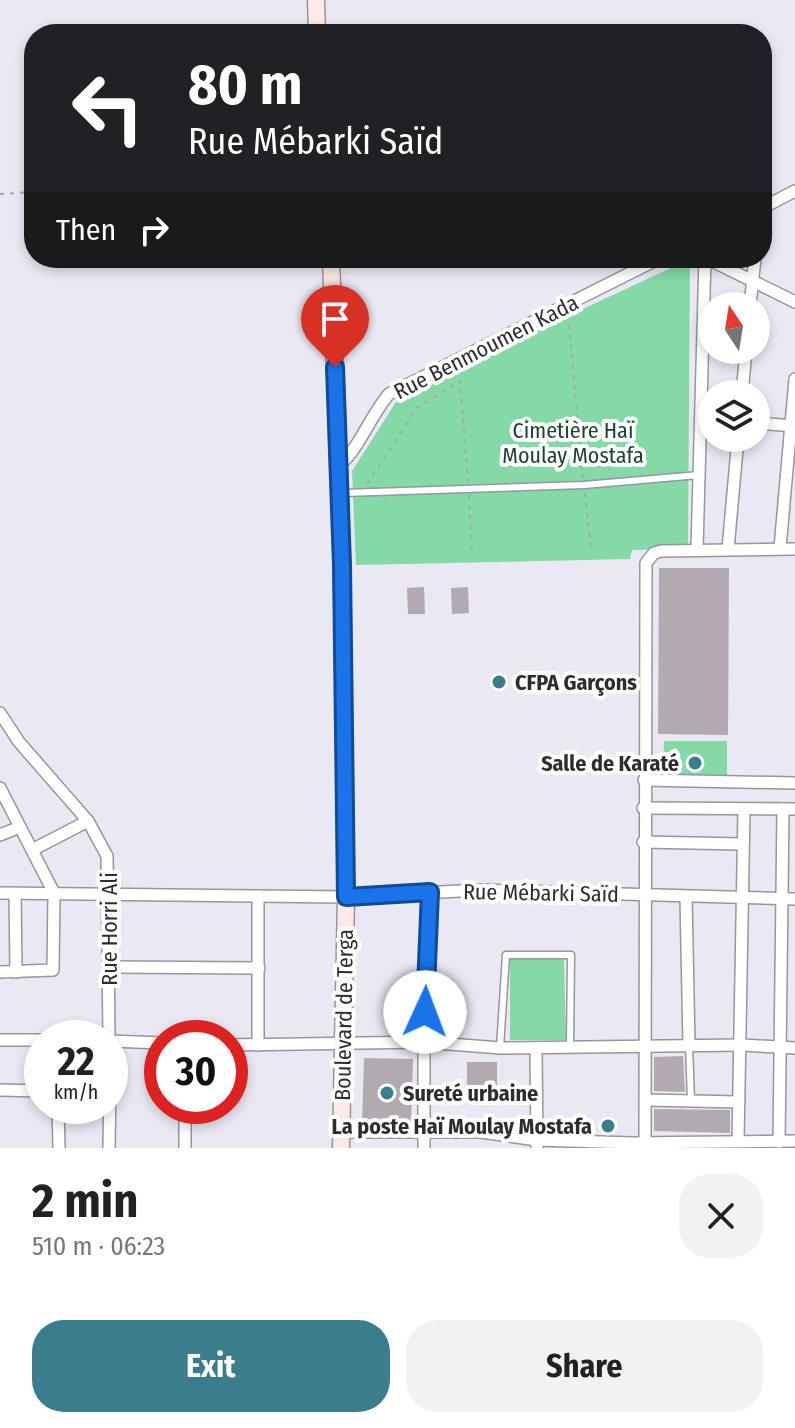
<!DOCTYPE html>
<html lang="en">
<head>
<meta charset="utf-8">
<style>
	body { margin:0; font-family:"Fira Sans Condensed",sans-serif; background:#f2f2f2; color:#222; height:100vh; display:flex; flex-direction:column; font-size:30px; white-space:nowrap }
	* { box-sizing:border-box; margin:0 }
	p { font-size:26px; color:#767676 }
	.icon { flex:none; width:44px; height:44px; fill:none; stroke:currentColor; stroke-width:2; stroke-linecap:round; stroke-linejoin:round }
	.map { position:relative; height:1148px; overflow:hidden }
	.side { display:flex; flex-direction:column; background:#fff; flex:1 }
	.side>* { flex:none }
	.guide { position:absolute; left:24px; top:24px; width:748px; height:244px; border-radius:32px; box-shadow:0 4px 12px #0003; background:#202124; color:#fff; overflow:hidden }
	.needle { width:52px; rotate:348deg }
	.buttons { position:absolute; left:698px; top:292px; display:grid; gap:16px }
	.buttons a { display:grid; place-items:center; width:72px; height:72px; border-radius:50%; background:#fff; box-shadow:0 4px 12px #0003; font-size:40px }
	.speed { position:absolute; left:24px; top:1020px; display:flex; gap:16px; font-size:40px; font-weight:700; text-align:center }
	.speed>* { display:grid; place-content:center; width:104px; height:104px; border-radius:50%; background:#fff; box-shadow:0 4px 12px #0003; line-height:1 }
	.speed small { font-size:20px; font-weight:400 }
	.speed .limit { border:12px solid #d22; background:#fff; color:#111 }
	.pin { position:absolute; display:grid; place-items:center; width:68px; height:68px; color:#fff; margin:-82px -34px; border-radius:50% 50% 50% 0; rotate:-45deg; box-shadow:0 0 8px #0007 }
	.pin .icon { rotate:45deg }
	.me { position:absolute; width:88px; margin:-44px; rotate:2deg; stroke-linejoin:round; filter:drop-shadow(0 0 6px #0008) }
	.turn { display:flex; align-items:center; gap:28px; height:168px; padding:0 32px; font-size:36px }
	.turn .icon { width:104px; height:104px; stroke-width:2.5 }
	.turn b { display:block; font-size:56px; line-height:68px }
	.then { display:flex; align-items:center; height:76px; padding:0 32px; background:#0003; gap:16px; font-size:30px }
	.round { display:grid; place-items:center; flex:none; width:84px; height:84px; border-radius:32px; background:#f2f2f2 }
	.head { display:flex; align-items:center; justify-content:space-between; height:136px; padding:0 32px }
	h1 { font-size:48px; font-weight:700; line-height:60px }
	.button { display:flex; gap:16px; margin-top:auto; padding:16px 32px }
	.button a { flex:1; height:92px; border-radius:32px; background:#3a7e8e; color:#fff; font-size:32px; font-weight:700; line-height:92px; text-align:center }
	.button a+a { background:#f2f2f2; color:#222 }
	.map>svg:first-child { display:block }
	.green { fill:#84d9a6 }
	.building { fill:#b3aab1 }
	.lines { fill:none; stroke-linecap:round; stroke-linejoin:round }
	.service-casing { stroke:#97959f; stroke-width:9 }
	.minor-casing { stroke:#97959f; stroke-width:14 }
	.secondary-casing { stroke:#97959f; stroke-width:19 }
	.path { stroke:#a6a4ad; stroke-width:2; stroke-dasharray:4 6; stroke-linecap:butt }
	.service { stroke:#fff; stroke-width:6 }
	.minor { stroke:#fff; stroke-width:11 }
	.secondary { stroke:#fdeae6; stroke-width:16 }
	.route-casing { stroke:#114b97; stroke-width:20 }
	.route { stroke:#1a73e8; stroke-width:14 }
	.poi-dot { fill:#3a7e8e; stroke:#fff; stroke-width:3 }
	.labels { text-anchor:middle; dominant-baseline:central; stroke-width:8; stroke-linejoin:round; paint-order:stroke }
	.street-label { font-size:22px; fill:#2d2d31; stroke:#fff }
	.park-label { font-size:22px; fill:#1d432d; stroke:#fff }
	.poi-label { font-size:22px; font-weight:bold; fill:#2d2d31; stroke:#fff; text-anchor:start }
</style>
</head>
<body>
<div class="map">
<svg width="795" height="1148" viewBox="0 0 795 1148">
	<rect width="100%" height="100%" fill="#eae8f3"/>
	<g class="green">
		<path d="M690 259 688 549 632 550 630 559 356 565 352 471 396 402 467 363Z"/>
		<path d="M664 741H727V786L663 785Z"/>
		<path d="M564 958 566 1040H510V959Z"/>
	</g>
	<g class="building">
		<path d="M659 568H729L728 735 658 734Z"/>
		<path d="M424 587 425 614H408L407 588Z"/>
		<path d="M468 587 469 613 452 614 451 588Z"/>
		<path d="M683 1056 685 1092 654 1091V1057Z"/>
		<path d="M364 1058 413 1059 411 1124H362Z"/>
		<rect x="467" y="1062" width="30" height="31"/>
		<path d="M654 1109 730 1110V1133L654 1131Z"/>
	</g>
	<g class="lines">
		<g class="service-casing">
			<g id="service">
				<path d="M343 493 584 485 699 475"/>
				<path d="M689 1045 691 1101"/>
				<path d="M500 1048 506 955H571L570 1047"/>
			</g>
		</g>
		<g class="minor-casing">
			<g id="minor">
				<path d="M762 208 795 191"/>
				<path d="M706 258 795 302"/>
				<path d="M750 306 755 258"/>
				<path d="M742 394 746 350"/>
				<path d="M756 423 795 426"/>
				<path d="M339 465C358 451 370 416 389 394L660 258"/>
				<path d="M780 548 795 379"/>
				<path d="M697 549 705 258"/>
				<path d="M728 549 738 438"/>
				<path d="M0 713 19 742 88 821 107 856 109 1038"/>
				<path d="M644 780 795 783"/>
				<path d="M0 788 54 893 53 970 0 972"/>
				<path d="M643 808 795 809"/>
				<path d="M0 835 20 827"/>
				<path d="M643 842 742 844"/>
				<path d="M32 850 88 821"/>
				<path d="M0 893 346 897 479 890 795 899"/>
				<path d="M15 893 16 972"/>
				<path d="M686 897 689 1045"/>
				<path d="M110 967 259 968"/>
				<path d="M0 1040H42"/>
				<path d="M110 1041 162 1043"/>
				<path d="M230 1045 424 1042 500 1048 742 1045 795 1048"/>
				<path d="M258 1045V896"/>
				<path d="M536 1048 537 1148"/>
				<path d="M0 1090 42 1091"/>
				<path d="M646 1100 739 1102"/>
				<path d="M58 1106 59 1148"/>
				<path d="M341 1132H481L537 1140 633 1143 795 1141"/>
				<path d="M738 1141 744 809"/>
				<path d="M645 1142 646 563 654 553 661 551 795 549"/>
				<path d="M779 1142 783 809"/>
				<path d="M109 1148 110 1081"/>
				<path d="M185 1148V1106"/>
				<path d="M424 1148V1042L430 892"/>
			</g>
		</g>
		<g class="secondary-casing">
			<g id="secondary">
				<path d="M316 0 317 34"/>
				<path d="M331 258 342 565 346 897 341 1148"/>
			</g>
		</g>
		<g class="path">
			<path d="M0 194 34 192"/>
			<path d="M239 258 261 267H282L291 258"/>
			<path d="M569 325 583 479"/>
			<path d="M367 484 417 408 460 381 468 481"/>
			<path d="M585 493 591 549"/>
			<path d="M469 495 472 554"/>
		</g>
		<use href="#service" class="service"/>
		<use href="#minor" class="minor"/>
		<use href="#secondary" class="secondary"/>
	</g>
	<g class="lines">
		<g class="route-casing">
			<path id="route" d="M335 367 342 565 346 897 430 892 425 1012"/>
		</g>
		<use href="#route" class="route"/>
	</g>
	<g class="poi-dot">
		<circle cx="499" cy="682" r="8"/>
		<circle cx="695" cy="763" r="8"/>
		<circle cx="387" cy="1093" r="8"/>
		<circle cx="608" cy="1126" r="8"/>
	</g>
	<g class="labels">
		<g class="street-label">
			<text transform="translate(486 347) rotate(-27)">Rue Benmoumen Kada</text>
			<text transform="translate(541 893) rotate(1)">Rue Mébarki Saïd</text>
			<text transform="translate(109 929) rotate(-90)">Rue Horri Ali</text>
			<text transform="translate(344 1015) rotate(-89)">Boulevard de Terga</text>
		</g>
		<g class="park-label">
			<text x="573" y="430">Cimetière Haï<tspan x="573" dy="25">Moulay Mostafa</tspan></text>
		</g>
		<g class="poi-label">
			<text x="515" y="682">CFPA Garçons</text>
			<text x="679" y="763" text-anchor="end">Salle de Karaté</text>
			<text x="403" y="1093">Sureté urbaine</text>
			<text x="592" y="1126" text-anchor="end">La poste Haï Moulay Mostafa</text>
		</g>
	</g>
</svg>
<div class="buttons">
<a><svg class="needle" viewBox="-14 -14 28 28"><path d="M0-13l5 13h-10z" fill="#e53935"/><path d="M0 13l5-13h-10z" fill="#767676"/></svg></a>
<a><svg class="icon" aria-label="layers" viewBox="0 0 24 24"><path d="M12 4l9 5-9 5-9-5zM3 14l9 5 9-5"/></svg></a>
</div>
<div class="speed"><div>22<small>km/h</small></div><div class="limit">30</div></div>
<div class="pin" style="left:335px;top:367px;background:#d93025"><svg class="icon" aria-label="arrive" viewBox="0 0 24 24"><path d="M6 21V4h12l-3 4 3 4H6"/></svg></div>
<svg class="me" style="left:425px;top:1012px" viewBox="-20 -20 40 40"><circle r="19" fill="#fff"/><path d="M0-13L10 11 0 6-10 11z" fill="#1a73e8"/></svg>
<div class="guide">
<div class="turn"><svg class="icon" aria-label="left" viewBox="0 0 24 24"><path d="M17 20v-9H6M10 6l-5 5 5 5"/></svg><div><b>80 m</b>Rue Mébarki Saïd</div></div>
<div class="then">Then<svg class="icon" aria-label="right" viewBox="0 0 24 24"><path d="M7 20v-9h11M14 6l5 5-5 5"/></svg></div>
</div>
</div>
<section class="side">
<div class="head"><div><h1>2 min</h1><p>510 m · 06:23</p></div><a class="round"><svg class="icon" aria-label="close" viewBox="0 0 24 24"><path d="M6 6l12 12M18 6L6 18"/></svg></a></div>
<div class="button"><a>Exit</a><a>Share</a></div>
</section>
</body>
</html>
